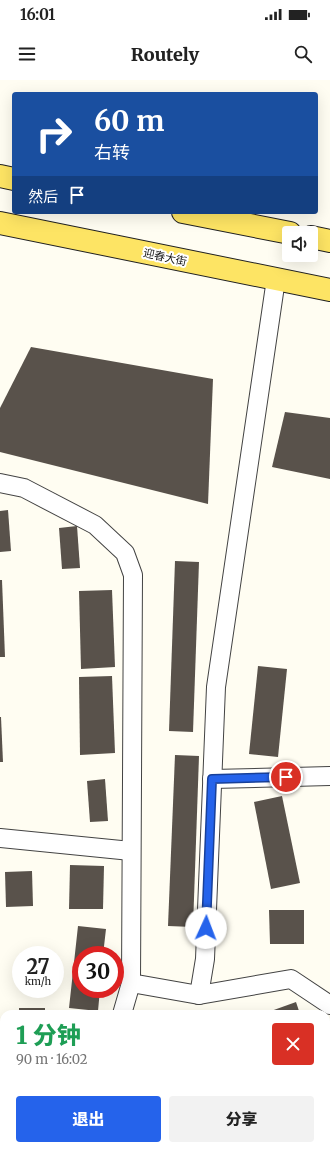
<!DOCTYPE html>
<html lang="zh">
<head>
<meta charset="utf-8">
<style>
	body { margin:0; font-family:Merriweather,"Noto Sans SC",serif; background:#f2f2f2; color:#222; height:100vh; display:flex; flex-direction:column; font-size:15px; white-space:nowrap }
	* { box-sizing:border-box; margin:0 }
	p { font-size:13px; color:#767676 }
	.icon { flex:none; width:22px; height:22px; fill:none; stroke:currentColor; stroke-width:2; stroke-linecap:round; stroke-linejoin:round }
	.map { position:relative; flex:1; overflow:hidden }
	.details { position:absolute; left:0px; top:930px; width:330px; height:140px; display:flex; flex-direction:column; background:#fff; border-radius:12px 12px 0 0; box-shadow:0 4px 16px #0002 }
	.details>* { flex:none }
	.banner { position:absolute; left:12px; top:12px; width:306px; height:122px; border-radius:4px; box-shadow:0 4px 16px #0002; background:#1a4fa0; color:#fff; overflow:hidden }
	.tools { position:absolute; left:282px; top:146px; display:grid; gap:8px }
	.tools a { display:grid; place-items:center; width:36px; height:36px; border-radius:4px; background:#fff; box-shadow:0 4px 16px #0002; font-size:20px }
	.speed { position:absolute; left:12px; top:866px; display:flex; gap:8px; font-size:20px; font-weight:700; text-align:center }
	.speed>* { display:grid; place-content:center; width:52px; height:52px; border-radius:50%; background:#fff; box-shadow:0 4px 16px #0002; line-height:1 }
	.speed small { font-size:10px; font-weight:400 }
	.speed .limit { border:6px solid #d22; background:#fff; color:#111 }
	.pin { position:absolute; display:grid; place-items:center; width:34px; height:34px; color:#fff; margin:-17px; border:2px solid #fff; border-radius:50%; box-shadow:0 1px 4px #0007 }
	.me { position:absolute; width:44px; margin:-22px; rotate:2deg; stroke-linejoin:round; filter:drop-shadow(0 0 3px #0008) }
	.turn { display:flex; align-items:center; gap:14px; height:84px; padding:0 16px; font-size:18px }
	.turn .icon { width:52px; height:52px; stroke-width:2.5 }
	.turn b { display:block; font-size:28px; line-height:34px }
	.then { display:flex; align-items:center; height:38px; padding:0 16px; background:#0003; gap:8px; font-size:15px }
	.round { display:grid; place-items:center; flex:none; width:42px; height:42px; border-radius:4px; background:#f2f2f2 }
	.head { display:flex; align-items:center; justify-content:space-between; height:68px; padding:0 16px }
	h1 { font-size:24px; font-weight:800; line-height:30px; color:#1e9e55 }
	.action { display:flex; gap:8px; margin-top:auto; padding:8px 16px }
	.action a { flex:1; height:46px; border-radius:4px; background:#2563eb; color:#fff; font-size:16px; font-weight:800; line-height:46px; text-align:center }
	.action a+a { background:#f2f2f2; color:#222 }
	.status { display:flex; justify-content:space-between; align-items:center; height:28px; padding:0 20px; background:#fff; direction:ltr }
	.status svg { height:11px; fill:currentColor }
	header { display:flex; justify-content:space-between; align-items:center; height:52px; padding:0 16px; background:#fff; font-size:18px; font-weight:800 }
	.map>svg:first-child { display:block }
	.building { fill:#59524b }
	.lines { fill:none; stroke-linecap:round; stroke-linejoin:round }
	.minor-casing { stroke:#434343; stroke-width:20 }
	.primary-casing { stroke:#212121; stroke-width:24 }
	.minor { stroke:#fff; stroke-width:18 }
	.primary { stroke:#fde464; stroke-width:22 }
	.route-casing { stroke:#184099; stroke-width:10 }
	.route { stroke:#2563eb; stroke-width:7 }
	.labels { text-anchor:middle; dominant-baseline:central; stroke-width:4; stroke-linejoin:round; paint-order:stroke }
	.street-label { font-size:11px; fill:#101010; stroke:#fff }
</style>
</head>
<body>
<div class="status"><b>16:01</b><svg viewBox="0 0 49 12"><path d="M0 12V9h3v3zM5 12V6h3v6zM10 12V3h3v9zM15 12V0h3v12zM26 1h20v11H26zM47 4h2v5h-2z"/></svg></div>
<header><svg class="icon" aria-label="menu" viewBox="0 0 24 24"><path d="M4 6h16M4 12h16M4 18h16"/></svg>Routely<svg class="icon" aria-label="search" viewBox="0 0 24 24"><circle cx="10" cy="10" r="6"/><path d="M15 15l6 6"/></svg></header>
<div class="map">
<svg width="330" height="1070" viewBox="0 0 330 1070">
	<rect width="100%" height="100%" fill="#fffdf2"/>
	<g class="building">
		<path d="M31 267 213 299 208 424 0 372V328Z"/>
		<path d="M285 332 330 338V399L272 387Z"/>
		<path d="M8 430 11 471 0 472V431Z"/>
		<path d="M77 446 80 488 62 489 59 448Z"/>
		<path d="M175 481 199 482 193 652 169 651Z"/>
		<path d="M0 500H2L5 577H0Z"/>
		<path d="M112 510 115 587 81 589 79 511Z"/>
		<path d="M258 586 287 589 278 677 249 674Z"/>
		<path d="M112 596 115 673 80 675 79 597Z"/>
		<path d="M0 637H1L3 682H0Z"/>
		<path d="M175 675 199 676 193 847 168 846Z"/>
		<path d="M105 699 108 741 90 742 87 701Z"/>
		<path d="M282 716 300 803 271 809 254 722Z"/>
		<path d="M70 785 104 786 103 829H69Z"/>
		<path d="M32 791 33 826 6 827 5 792Z"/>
		<path d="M269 830H304V864H270Z"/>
		<path d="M78 846 106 849 103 875H81V909H100L98 931 69 928Z"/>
		<path d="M296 922 300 934H272L271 931Z"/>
		<rect x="19" y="928" width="26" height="6"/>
		<path d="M326 1013 330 1024V1070H317L316 1066H326Z"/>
		<path d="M12 1066H66L65 1070H11Z"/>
	</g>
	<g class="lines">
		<g class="minor-casing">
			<g id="minor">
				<path d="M0 403 24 408 95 445 125 473 133 495 131 903 199 915 205 879 216 607 276 199"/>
				<path d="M212 699 330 696"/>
				<path d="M0 758 131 771"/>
				<path d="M199 915 291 899 330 925"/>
				<path d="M122 934 131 903"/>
				<path d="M0 1049 4 1047"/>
			</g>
		</g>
		<g class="primary-casing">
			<g id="primary">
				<path d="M0 96 14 99"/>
				<path d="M183 132 290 153"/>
				<path d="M0 143 330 210"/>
				<path d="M311 157 330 161"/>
			</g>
		</g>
		<use href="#minor" class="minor"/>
		<use href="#primary" class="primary"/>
	</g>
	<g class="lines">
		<g class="route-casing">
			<path id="route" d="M206 848 212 699 286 697"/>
		</g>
		<use href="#route" class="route"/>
	</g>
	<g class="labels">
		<g class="street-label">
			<text transform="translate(165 177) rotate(12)">迎春大街</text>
		</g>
	</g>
</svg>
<div class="tools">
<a><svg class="icon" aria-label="sound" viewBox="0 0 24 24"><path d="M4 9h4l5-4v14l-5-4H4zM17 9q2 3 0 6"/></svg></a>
</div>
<div class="speed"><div>27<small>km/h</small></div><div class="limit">30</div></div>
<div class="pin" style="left:286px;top:697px;background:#d93025"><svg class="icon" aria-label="arrive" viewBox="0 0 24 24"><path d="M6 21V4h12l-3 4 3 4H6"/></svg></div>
<svg class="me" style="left:206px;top:848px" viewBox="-20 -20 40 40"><circle r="19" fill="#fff"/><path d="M0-13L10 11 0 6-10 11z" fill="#2563eb"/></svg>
<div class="banner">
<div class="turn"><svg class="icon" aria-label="right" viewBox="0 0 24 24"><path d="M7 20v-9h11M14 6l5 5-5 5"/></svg><div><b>60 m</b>右转</div></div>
<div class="then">然后<svg class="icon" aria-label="arrive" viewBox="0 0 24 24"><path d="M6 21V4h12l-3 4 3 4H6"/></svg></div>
</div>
<section class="details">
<div class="head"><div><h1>1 分钟</h1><p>90 m · 16:02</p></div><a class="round" style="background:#d93025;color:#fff"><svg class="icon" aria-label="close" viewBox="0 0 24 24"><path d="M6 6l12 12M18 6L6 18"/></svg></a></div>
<div class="action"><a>退出</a><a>分享</a></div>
</section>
</div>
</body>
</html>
